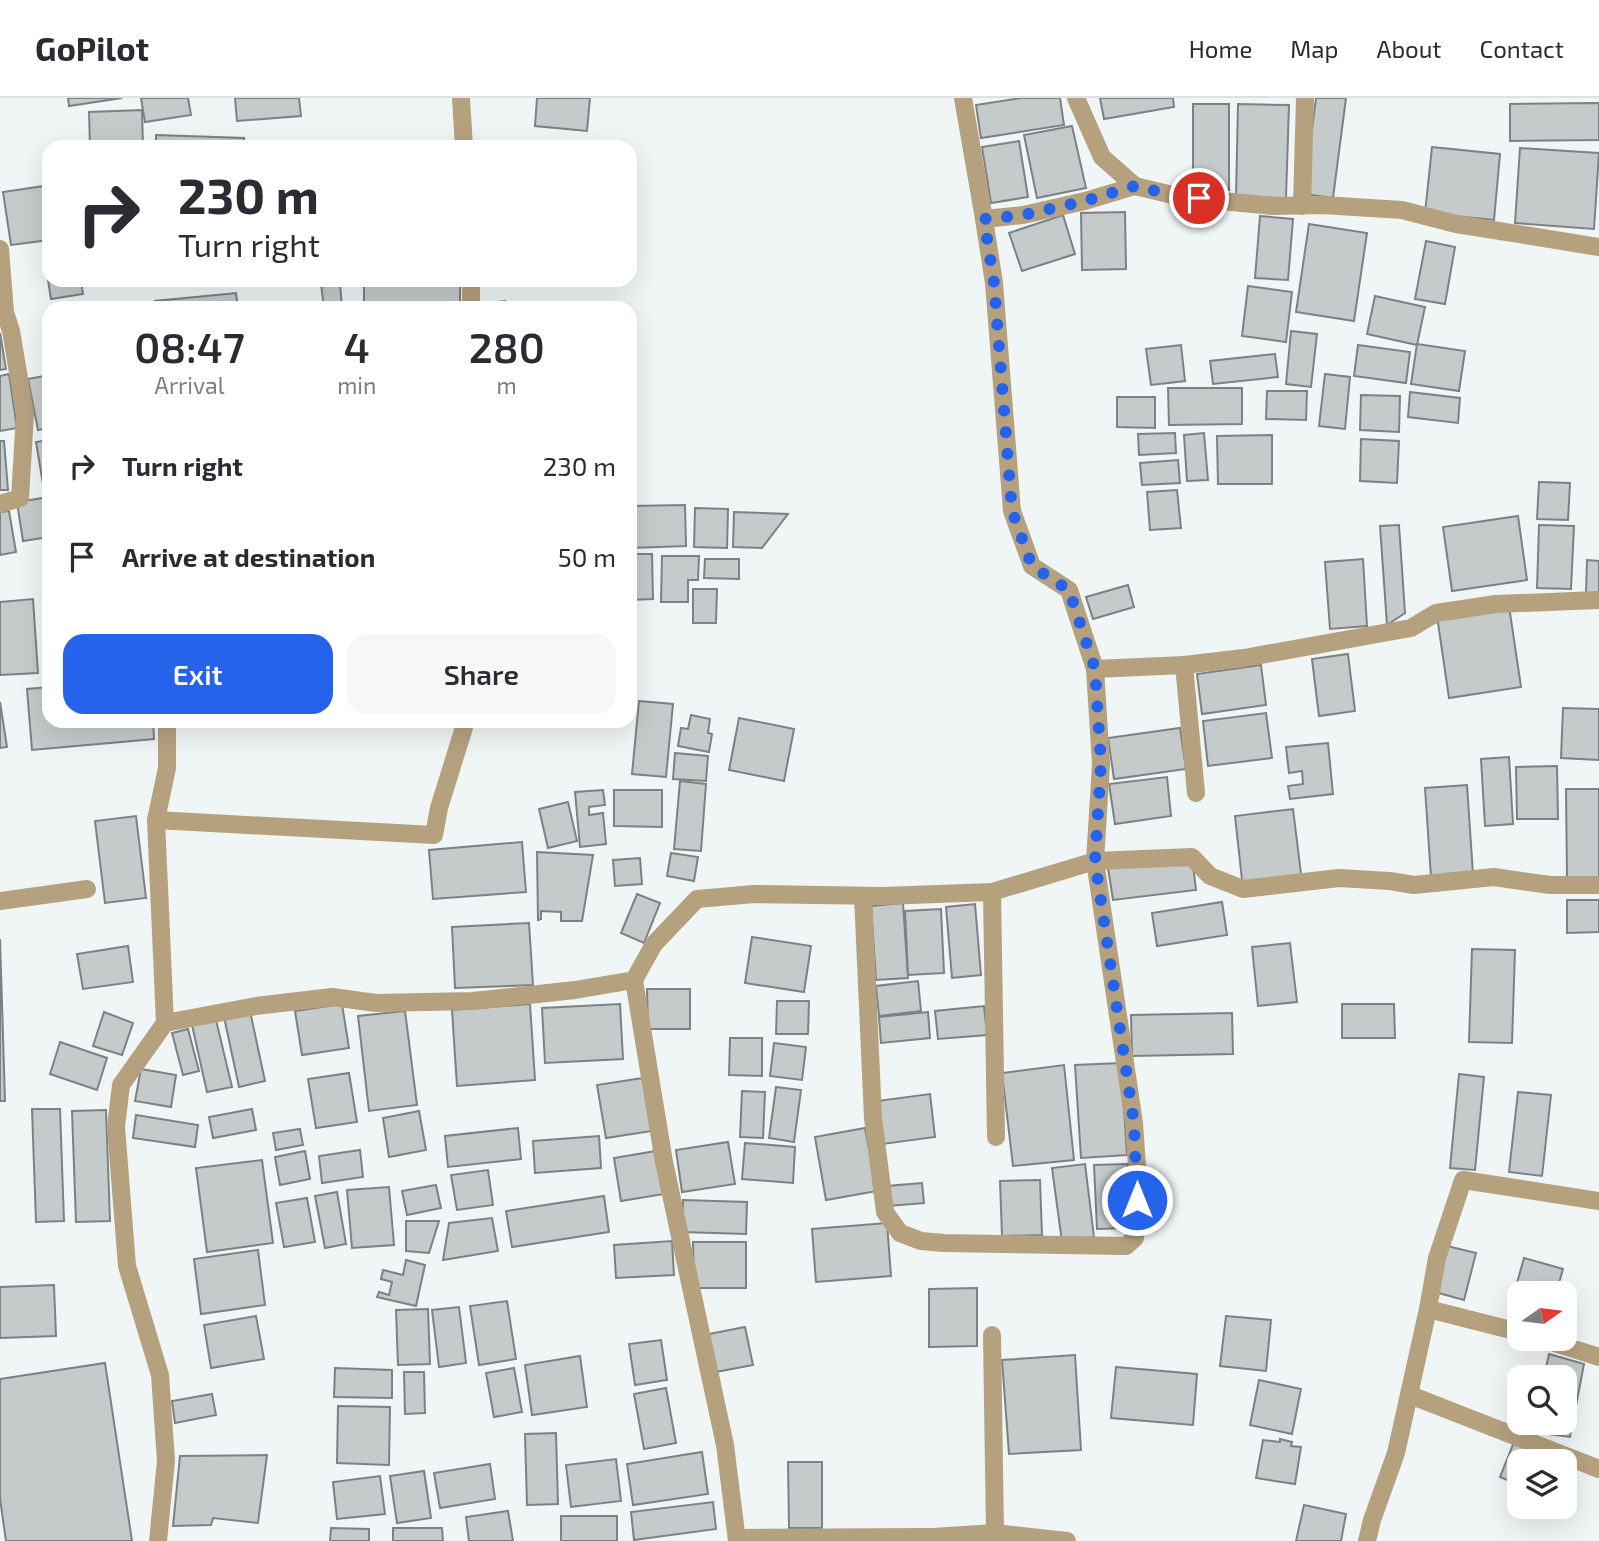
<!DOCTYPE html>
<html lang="en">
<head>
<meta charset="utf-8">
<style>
	body { margin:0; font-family:"Exo 2",sans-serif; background:#f7f7f7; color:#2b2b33; height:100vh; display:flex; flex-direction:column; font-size:26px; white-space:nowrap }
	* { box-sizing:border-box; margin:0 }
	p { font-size:23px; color:#7c7c81 }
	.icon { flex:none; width:38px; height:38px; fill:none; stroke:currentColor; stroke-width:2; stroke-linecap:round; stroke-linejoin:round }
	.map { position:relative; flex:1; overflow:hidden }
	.details { position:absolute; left:42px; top:203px; width:595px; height:427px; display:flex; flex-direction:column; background:#fff; border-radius:21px; box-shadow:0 7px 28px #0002 }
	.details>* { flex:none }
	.guide { position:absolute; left:42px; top:42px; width:595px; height:147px; border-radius:21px; box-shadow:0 7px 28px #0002; background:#fff; color:#2b2b33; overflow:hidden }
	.needle { width:46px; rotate:76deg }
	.fabs { position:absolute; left:1507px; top:1183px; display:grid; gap:14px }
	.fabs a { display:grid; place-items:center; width:70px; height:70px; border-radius:14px; background:#fff; box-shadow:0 7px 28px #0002; font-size:35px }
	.pin { position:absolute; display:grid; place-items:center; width:60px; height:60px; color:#fff; margin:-30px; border:4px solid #fff; border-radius:50%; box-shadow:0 2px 7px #0007 }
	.me { position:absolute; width:77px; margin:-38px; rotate:0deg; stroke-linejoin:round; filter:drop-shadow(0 0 5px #0008) }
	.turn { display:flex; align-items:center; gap:24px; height:147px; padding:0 21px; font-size:32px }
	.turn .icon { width:91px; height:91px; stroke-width:2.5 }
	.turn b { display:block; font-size:49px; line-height:60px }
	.eta { display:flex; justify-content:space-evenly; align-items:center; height:119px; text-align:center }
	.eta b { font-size:42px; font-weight:600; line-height:49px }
	.action { display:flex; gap:14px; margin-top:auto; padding:14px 21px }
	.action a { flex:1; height:80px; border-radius:21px; background:#2563eb; color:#fff; font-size:28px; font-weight:600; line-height:80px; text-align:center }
	.action a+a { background:#f7f7f7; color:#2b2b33 }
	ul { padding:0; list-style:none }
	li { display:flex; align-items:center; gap:21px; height:91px; padding:0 21px }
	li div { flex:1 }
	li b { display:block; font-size:26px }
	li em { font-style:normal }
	header { display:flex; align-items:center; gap:42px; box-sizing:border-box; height:98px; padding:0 35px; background:#fff; border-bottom:2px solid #e1e1e2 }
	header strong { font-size:33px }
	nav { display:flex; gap:38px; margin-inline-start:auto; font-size:24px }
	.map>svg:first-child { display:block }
	.building { fill:#c5cacb; stroke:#7d8183; stroke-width:2 }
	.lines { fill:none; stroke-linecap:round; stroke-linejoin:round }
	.minor { stroke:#b6a17f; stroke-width:18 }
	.route { stroke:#2563eb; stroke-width:12; stroke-dasharray:0 21.6 }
</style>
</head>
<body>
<header>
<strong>GoPilot</strong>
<nav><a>Home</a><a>Map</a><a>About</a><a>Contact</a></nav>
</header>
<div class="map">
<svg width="1599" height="1443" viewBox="0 0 1599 1443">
	<rect width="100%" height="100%" fill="#f0f5f6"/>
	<g class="building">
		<path d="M68 0H122L69 8Z"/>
		<path d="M141 0H188L191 17 145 24Z"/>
		<path d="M235 0H299L301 18 237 23Z"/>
		<path d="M537 0H590L587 33 535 28Z"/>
		<path d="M1021 0H1060L1064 27 981 40 976 7Z"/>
		<path d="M1100 0H1173L1174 9 1104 21Z"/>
		<path d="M1316 0H1346L1333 100 1304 96Z"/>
		<path d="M1599 5V42L1510 43V6Z"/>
		<rect x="1193" y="6" width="36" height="86"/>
		<path d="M1238 6 1289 7 1286 100 1236 99Z"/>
		<path d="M142 12 143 49H90L89 14Z"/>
		<path d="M1072 28 1086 90 1037 100 1024 37Z"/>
		<path d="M156 37 244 40V49H156Z"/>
		<path d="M1019 43 1028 99 991 105 982 49Z"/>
		<path d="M1432 49 1500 56 1494 122 1425 115Z"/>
		<path d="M1520 50 1599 55 1594 131 1515 125Z"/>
		<path d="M44 88 49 120V142L11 147 3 94Z"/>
		<path d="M1125 114 1126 171 1082 172 1081 115Z"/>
		<path d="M1063 117 1075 156 1022 173 1009 135Z"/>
		<path d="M1260 118 1293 121 1288 182 1255 180Z"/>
		<path d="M1309 126 1367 135 1354 223 1296 214Z"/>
		<path d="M1426 143 1455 149 1445 206 1415 201Z"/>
		<path d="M49 149V182H81L83 196 51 201 43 150Z"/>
		<path d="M197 182H252V186L196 184Z"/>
		<path d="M460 182V210H364V184Z"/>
		<path d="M340 185 342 210H324L321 186Z"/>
		<path d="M1248 188 1292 194 1286 244 1242 238Z"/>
		<path d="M236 195 238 210H155V203Z"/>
		<path d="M1375 198 1425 209 1417 247 1367 236Z"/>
		<path d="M505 203 506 210H475L474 207Z"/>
		<path d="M1291 233 1317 236 1311 289 1286 286Z"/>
		<path d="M0 235 6 271 0 272Z"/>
		<path d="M1417 246 1465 253 1459 293 1411 286Z"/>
		<path d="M1181 247 1185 283 1151 287 1146 251Z"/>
		<path d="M1358 247 1410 254 1406 285 1354 278Z"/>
		<path d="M1275 256 1278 279 1213 286 1210 263Z"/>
		<path d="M9 276 17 330 0 333V278Z"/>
		<path d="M1325 276 1350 279 1345 331 1319 328Z"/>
		<path d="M49 277V330L38 332 28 281Z"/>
		<path d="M1168 290H1242V326L1169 327Z"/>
		<path d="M1267 293H1307L1306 322 1266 321Z"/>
		<path d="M1410 294 1460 300 1458 325 1408 319Z"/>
		<path d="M1361 297 1400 298 1399 334 1360 332Z"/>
		<path d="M1117 299H1155V330L1117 329Z"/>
		<path d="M1175 335 1176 355 1139 357 1138 336Z"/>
		<path d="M1204 335 1208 382 1187 383 1184 337Z"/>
		<path d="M1272 337V386H1218L1217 338Z"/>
		<path d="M1361 341 1399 343 1397 385 1360 383Z"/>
		<path d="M49 342V391L44 392 36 344Z"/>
		<path d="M0 343H4L8 392H0Z"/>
		<path d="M1178 362 1180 385 1142 387 1140 365Z"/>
		<path d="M1539 384 1570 385 1568 422 1537 421Z"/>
		<path d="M1177 392 1181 430 1150 432 1147 394Z"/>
		<path d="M49 399V439L23 443 17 404Z"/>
		<path d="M685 407 686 448 630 450V408Z"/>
		<path d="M695 410 728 411 727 450 694 449Z"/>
		<path d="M9 413 16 454 0 457V414Z"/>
		<path d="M734 414 788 416 762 450 733 449Z"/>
		<path d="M1518 418 1527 482 1452 493 1443 429Z"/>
		<path d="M1399 427 1405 515 1387 527 1380 428Z"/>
		<path d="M1539 427 1574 428 1571 491 1537 490Z"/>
		<path d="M630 456H652L653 501 630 502Z"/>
		<path d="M662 458H699L698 482H688V504H661Z"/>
		<path d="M705 461H739V481L704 480Z"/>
		<path d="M1363 461 1367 528 1330 531 1325 464Z"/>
		<path d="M1587 462 1599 463V497L1586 496Z"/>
		<path d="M1128 487 1134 509 1093 521 1086 499Z"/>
		<path d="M693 491H717L716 525H693Z"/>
		<path d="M33 501 38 575 0 577V504Z"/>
		<path d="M1509 508 1521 589 1449 600 1437 518Z"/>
		<path d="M1348 556 1355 613 1319 618 1312 561Z"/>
		<path d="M1261 567 1266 607 1202 616 1197 576Z"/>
		<path d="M49 589V623H153L154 641 32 652 27 591Z"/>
		<path d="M639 603 673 606 666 679 632 676Z"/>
		<path d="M0 604 7 649 0 650Z"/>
		<path d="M1563 610 1599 611V662L1561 660Z"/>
		<path d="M1266 615 1272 660 1208 668 1203 623Z"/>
		<path d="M691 617 710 621 708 635 712 636 709 654 678 648 681 630 688 631Z"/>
		<path d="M739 620 794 631 784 683 729 672Z"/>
		<path d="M1180 630 1186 671 1114 681 1108 640Z"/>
		<path d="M1328 645 1333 696 1290 701 1288 688 1303 686 1302 673 1289 675 1286 649Z"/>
		<path d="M675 655 708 658 706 683 673 681Z"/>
		<path d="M1509 659 1513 726 1485 728 1481 661Z"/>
		<path d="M1557 668 1558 721H1517L1516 669Z"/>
		<path d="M1167 679 1171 718 1115 726 1109 686Z"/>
		<path d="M680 683 706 686 701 753 674 751Z"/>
		<path d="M1467 687 1473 776 1431 779 1425 690Z"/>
		<path d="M1566 691H1599V780H1567Z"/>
		<path d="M603 692 605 707 589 709V717L603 715 606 746 580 749 575 694Z"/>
		<path d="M614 692H662V729L614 728Z"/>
		<path d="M568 704 577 743 548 750 539 711Z"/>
		<path d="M1293 711 1302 784 1243 791 1235 718Z"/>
		<path d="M136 718 146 800 105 805 95 723Z"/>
		<path d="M522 744 526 794 433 801 429 752Z"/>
		<path d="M537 754 593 757 582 823H561V814L541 813V821L538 822Z"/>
		<path d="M671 755 698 759 694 783 667 778Z"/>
		<path d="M1192 759 1196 792 1113 802 1108 770Z"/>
		<path d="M640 760 642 786 615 788 613 762Z"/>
		<path d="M637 796 660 805 644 845 621 835Z"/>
		<path d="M1567 802H1599V834L1567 835Z"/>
		<path d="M1222 804 1227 837 1157 848 1152 815Z"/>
		<path d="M903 805 908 880 876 882 871 808Z"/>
		<path d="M975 806 981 877 952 880 946 809Z"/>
		<path d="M941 811 944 875 908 877 905 813Z"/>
		<path d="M529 825 533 887 455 890 452 829Z"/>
		<path d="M752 839 811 848 804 894 745 885Z"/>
		<path d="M0 841 5 1003H0Z"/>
		<path d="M1290 845 1297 904 1258 908 1252 849Z"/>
		<path d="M128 848 133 884 83 891 77 856Z"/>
		<path d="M1472 851 1515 852 1512 945 1469 944Z"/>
		<path d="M918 883 921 913 879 918 876 888Z"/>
		<path d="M647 891H690V931H648Z"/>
		<path d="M777 903H809L808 936H776Z"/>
		<path d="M342 906 349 950 302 957 295 913Z"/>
		<path d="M530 906 535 982 457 988 452 912Z"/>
		<path d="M620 906 623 961 545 965 542 910Z"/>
		<path d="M1342 906H1394L1395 940H1342Z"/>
		<path d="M984 908 987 937 938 941 935 913Z"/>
		<path d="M250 913 265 983 239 989 224 919Z"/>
		<path d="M405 913 417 1007 369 1013 358 918Z"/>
		<path d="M104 914 133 925 122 957 93 948Z"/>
		<path d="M928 914 930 940 881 945 879 919Z"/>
		<path d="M1232 915 1233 956 1132 958 1131 917Z"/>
		<path d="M216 922 232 989 207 994 192 927Z"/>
		<path d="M188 931 199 973 183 977 172 935Z"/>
		<path d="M730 940H762V978L729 977Z"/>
		<path d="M60 944 107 960 97 992 50 976Z"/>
		<path d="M774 945 806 949 802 982 770 978Z"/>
		<path d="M1121 965 1127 1057 1081 1060 1075 967Z"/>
		<path d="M1064 967 1074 1062 1013 1068 1002 975Z"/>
		<path d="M141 971 176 977 171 1009 135 1003Z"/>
		<path d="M349 975 357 1024 316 1030 308 981Z"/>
		<path d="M1459 976 1484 979 1475 1072 1450 1070Z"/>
		<path d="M643 980 652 1033 606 1040 597 987Z"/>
		<path d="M776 989 801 992 794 1044 769 1040Z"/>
		<path d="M742 993 765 994 763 1040 740 1039Z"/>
		<path d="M1518 994 1551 997 1542 1078 1509 1074Z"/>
		<path d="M930 996 935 1039 883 1046 877 1003Z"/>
		<path d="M32 1011H60L64 1123 36 1124Z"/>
		<path d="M252 1011 256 1032 213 1040 209 1019Z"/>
		<path d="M106 1012 110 1123 76 1124 72 1013Z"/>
		<path d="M419 1013 426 1052 389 1059 383 1020Z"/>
		<path d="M136 1017 198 1027 195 1049 133 1040Z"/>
		<path d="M518 1030 521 1061 448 1069 445 1038Z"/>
		<path d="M865 1030 877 1093 826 1102 815 1039Z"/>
		<path d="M300 1031 303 1047 276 1052 273 1035Z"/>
		<path d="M599 1038 601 1070 535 1075 533 1043Z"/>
		<path d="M728 1044 735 1086 682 1094 676 1052Z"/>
		<path d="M745 1045 795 1049 793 1085 742 1081Z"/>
		<path d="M360 1052 363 1079 322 1085 319 1058Z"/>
		<path d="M305 1053 310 1081 280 1087 275 1059Z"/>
		<path d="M656 1053 664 1096 621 1103 614 1060Z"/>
		<path d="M262 1062 273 1145 207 1154 196 1070Z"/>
		<path d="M1085 1066 1094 1139 1062 1144 1052 1070Z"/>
		<path d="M1128 1066 1130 1130 1097 1131 1094 1067Z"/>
		<path d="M488 1072 493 1107 457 1112 451 1077Z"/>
		<path d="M1040 1082 1042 1137 1002 1138 1000 1083Z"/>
		<path d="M922 1085 924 1105 888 1108 887 1088Z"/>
		<path d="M436 1087 441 1110 407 1117 402 1093Z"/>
		<path d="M389 1089 394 1147 352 1150 347 1092Z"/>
		<path d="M337 1094 346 1146 325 1150 315 1098Z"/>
		<path d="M604 1098 609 1134 512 1149 506 1113Z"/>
		<path d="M307 1100 315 1144 284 1149 276 1105Z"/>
		<path d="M683 1102 747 1104 746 1136 682 1134Z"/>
		<path d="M492 1120 498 1153 443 1162 449 1125Z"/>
		<path d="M406 1123H439L429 1155 406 1153Z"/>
		<path d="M887 1125 891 1178 816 1184 812 1131Z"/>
		<path d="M672 1143 674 1177 616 1180 614 1147Z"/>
		<path d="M693 1144H746V1190H694Z"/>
		<path d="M1447 1148 1476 1155 1464 1202 1435 1194Z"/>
		<path d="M258 1152 265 1207 201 1216 194 1161Z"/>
		<path d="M1524 1160 1563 1171 1556 1195H1519V1220L1508 1217Z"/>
		<path d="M406 1162 425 1167 416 1208 377 1199 379 1194 389 1197 392 1184 381 1181 383 1172 403 1177Z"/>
		<path d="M54 1187 56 1238 0 1240V1189Z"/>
		<path d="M977 1190V1248L929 1249V1191Z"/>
		<path d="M507 1203 516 1261 479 1267 470 1208Z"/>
		<path d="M459 1209 466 1265 439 1269 432 1212Z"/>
		<path d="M428 1211 430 1266 398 1267 396 1212Z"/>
		<path d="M256 1218 264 1261 211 1270 204 1227Z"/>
		<path d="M1226 1218 1271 1222 1266 1273 1220 1268Z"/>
		<path d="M745 1229 753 1267 716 1274 709 1236Z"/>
		<path d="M661 1242 667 1282 635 1287 629 1246Z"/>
		<path d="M1549 1256 1584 1266 1570 1339 1532 1334 1534 1325H1564V1279H1544Z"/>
		<path d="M1075 1257 1081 1352 1009 1356 1002 1262Z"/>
		<path d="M580 1258 587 1309 532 1317 525 1267Z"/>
		<path d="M105 1265 132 1443H6L0 1401V1281Z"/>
		<path d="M1116 1269 1197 1276 1193 1327 1111 1320Z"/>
		<path d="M335 1270 392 1272V1300L334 1299Z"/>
		<path d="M514 1270 522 1314 494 1319 486 1275Z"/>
		<path d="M404 1274H424L425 1315 405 1316Z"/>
		<path d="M1259 1282 1301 1291 1292 1336 1250 1327Z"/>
		<path d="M666 1290 676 1345 644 1351 634 1296Z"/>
		<path d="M212 1296 216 1317 175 1325 172 1303Z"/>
		<path d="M338 1308 390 1309 389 1367 337 1365Z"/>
		<path d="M556 1335 558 1406 527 1407 525 1336Z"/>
		<path d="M1516 1339 1538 1348 1531 1363H1519V1387L1500 1379Z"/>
		<path d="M1280 1341 1292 1344 1291 1348 1301 1349 1295 1386 1256 1380 1263 1342 1280 1344Z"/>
		<path d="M702 1354 708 1396 633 1407 627 1366Z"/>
		<path d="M267 1357 258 1425 213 1420 211 1427 173 1428 180 1358Z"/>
		<path d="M616 1361 621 1403 571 1409 566 1367Z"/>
		<path d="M788 1364H822V1430H789Z"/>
		<path d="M490 1366 495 1401 440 1410 434 1375Z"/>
		<path d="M424 1373 431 1420 397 1425 390 1378Z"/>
		<path d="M380 1378 385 1416 337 1421 333 1384Z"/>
		<path d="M713 1404 716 1431 634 1442 631 1414Z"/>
		<path d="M1304 1407 1346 1416 1341 1443H1296Z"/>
		<path d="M508 1413 513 1443H469L466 1419Z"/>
		<rect x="561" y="1418" width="56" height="25"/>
		<path d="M331 1430 369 1431V1443H330Z"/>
		<path d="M393 1430H442L443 1443H393Z"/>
	</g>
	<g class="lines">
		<g class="minor">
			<path d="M461 0 464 49"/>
			<path d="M963 0 984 121 1023 117 1085 103 1135 88 1181 99 1273 108 1322 107 1402 112 1456 126 1599 149"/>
			<path d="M1076 0 1102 59 1135 88"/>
			<path d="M1302 108 1305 0"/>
			<path d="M0 151 5 214"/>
			<path d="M471 182V210"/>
			<path d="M0 215 5 214 11 233 25 316 20 400 0 406"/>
			<path d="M1184 567 1196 695"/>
			<path d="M1095 571 1184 567 1244 560 1411 530 1436 515 1496 506 1599 502"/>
			<path d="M156 722 434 737 439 710 466 623"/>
			<path d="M992 794 996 1039"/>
			<path d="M863 798 873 1020 885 1114 900 1135 921 1143 944 1145 1126 1148 1135 1140 1138 1083 1134 1025 1095 763 1192 759 1210 778 1243 791 1339 780 1390 783 1414 787 1494 779 1550 787H1599"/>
			<path d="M0 803 87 791"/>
			<path d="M634 882 664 1064 725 1347 737 1443"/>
			<path d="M165 925 156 722 167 670V623"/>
			<path d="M1519 1234 1428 1211 1437 1160 1463 1082 1599 1103"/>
			<path d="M992 1237 995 1435"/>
			<path d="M1542 1241 1599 1259"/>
			<path d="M1410 1297 1599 1371"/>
			<path d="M737 1440 933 1439"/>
			<path d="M158 1443 166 1363 160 1277 127 1168 116 1029 121 987 165 925 256 908 332 899 376 905 473 903 575 892 634 882 654 846 697 801 754 796 883 798 992 794 1095 763 1101 666 1095 571 1069 492 1032 468 1012 413 994 185 984 121"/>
			<path d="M933 1443V1439L995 1435 1067 1443"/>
			<path d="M1367 1443 1372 1422 1396 1355 1428 1211"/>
		</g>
	</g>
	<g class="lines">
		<path class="route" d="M1137 1102 1134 1025 1095 763 1101 666 1095 571 1069 492 1032 468 1012 413 994 185 984 121 1023 117 1085 103 1135 88 1181 99 1199 100"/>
	</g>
</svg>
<div class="fabs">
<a><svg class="needle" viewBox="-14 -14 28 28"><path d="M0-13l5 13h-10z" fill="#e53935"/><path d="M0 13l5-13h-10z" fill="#7c7c81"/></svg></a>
<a><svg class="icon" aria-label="search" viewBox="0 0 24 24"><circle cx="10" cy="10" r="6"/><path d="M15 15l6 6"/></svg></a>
<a><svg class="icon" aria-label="layers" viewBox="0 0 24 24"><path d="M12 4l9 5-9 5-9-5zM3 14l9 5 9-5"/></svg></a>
</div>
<div class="pin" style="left:1199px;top:100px;background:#d93025"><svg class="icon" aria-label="arrive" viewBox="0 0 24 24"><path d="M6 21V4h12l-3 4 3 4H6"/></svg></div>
<svg class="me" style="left:1137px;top:1102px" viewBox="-20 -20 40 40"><circle r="17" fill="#2563eb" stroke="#fff" stroke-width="3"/><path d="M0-11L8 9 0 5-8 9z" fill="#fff"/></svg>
<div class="guide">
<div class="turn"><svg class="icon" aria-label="right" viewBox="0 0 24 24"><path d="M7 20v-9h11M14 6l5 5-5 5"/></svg><div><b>230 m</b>Turn right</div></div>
</div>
<section class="details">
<div class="eta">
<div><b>08:47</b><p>Arrival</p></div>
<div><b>4</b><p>min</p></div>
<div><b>280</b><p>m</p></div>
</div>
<ul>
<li><svg class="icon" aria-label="right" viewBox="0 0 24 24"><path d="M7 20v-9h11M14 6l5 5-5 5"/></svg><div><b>Turn right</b></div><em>230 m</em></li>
<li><svg class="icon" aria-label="arrive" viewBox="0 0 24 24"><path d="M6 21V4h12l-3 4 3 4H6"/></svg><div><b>Arrive at destination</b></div><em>50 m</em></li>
</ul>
<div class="action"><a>Exit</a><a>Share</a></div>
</section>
</div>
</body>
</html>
